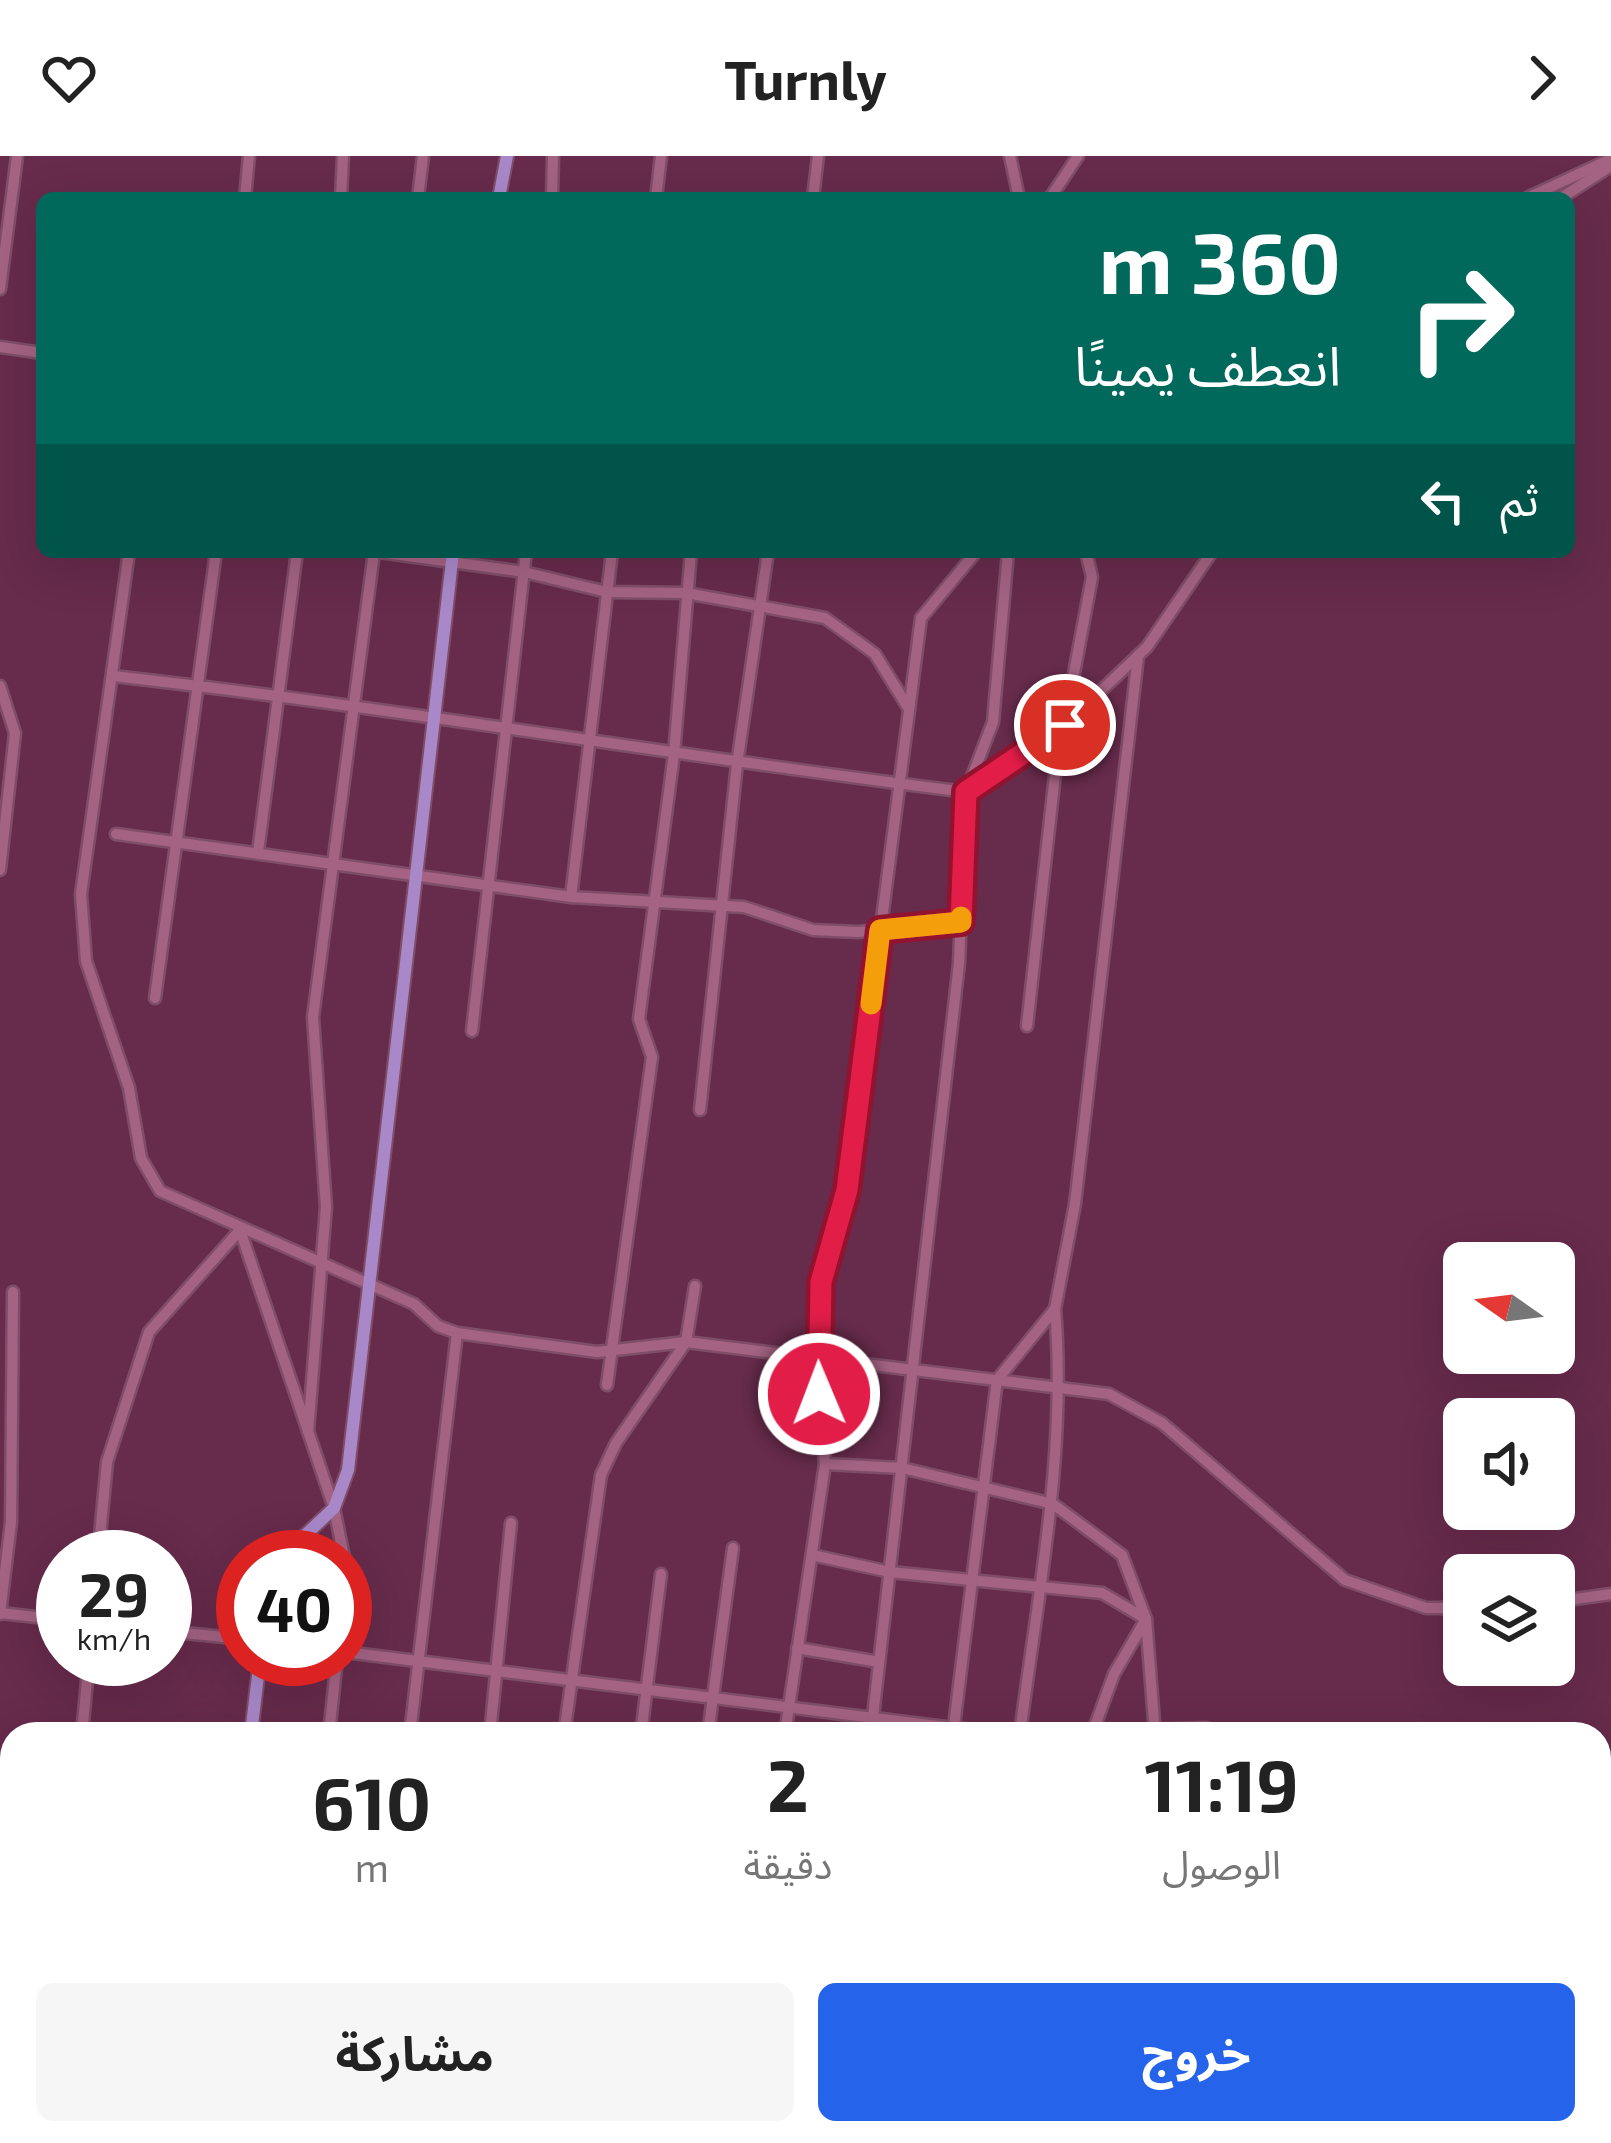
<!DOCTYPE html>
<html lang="ar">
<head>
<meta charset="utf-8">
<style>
	body { margin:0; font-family:"Exo 2","Noto Sans Arabic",sans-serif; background:#f6f6f6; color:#222; direction:rtl; height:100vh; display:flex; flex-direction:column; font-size:45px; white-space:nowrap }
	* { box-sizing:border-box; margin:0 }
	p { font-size:39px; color:#767676 }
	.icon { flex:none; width:66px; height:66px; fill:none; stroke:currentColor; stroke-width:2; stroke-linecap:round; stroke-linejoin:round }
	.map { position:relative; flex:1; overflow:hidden; direction:ltr }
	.side { position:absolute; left:0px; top:1566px; width:1611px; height:423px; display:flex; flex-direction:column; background:#fff; border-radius:36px 36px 0 0; box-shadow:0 12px 48px #0002; direction:rtl }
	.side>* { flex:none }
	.banner { position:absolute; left:36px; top:36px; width:1539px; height:366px; border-radius:18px; box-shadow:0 12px 48px #0002; direction:rtl; background:#00695c; color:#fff; overflow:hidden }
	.needle { width:78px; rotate:284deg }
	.tools { position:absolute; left:1443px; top:1086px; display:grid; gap:24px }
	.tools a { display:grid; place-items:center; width:132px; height:132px; border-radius:18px; background:#fff; box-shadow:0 12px 48px #0002; font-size:60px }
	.speed { position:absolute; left:36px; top:1374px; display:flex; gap:24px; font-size:60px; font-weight:700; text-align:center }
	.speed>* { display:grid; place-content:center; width:156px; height:156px; border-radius:50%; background:#fff; box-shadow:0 12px 48px #0002; line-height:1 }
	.speed small { font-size:30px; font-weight:400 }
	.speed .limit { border:18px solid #d22; background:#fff; color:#111 }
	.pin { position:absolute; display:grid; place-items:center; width:102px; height:102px; color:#fff; margin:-51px; border:6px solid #fff; border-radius:50%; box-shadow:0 3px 12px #0007 }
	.me { position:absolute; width:132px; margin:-66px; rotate:359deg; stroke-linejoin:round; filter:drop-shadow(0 0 9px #0008) }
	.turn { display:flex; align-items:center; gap:42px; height:252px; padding:0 36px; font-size:54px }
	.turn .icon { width:156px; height:156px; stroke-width:2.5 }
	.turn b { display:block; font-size:84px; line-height:102px }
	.then { display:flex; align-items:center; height:114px; padding:0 36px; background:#0003; gap:24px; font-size:45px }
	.eta { display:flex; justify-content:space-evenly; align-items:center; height:204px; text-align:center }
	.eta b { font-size:72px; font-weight:700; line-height:84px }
	.primary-button { display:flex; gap:24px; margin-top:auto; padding:24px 36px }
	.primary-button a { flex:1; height:138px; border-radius:18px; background:#2563eb; color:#fff; font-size:48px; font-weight:700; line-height:138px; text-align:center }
	.primary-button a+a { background:#f6f6f6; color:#222 }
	header { display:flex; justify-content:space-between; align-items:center; height:156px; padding:0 36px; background:#fff; font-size:54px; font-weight:700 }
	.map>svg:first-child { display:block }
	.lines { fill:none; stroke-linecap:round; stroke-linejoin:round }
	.minor-casing { stroke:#804d69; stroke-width:15 }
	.major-casing { stroke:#804d69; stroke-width:16 }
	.minor { stroke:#a46383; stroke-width:10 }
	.major { stroke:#a988ca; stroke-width:12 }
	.route-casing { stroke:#92132f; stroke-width:30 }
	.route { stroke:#e11d48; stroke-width:21 }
	.slow { stroke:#f59e0b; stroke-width:21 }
</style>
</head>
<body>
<header><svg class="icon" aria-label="forward" viewBox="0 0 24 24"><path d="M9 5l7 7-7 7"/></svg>Turnly<svg class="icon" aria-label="heart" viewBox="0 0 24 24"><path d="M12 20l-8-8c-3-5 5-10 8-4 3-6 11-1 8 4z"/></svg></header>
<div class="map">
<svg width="1611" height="1987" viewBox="0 0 1611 1987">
	<rect width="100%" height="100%" fill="#672b4b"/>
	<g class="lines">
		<g class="minor-casing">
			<g id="minor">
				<path d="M1010 0 1019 42"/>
				<path d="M245 42 249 0"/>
				<path d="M341 42 343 0"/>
				<path d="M418 42 423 0"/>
				<path d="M552 42 553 0"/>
				<path d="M656 42 661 0"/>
				<path d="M813 42 818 0"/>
				<path d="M1050 42 1078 0"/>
				<path d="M1527 42 1611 3"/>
				<path d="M1561 42 1609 11"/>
				<path d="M0 133 17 0"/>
				<path d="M0 191 42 197"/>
				<path d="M129 396 81 738 86 805 129 932 141 1002 160 1035 414 1148 438 1170 457 1177 597 1196 686 1186 1109 1238 1162 1267 1345 1424 1426 1452H1464"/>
				<path d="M379 396 524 416 607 436 686 437 825 462 875 498 909 553"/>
				<path d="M113 520C398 552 681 601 966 636L1065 569 1147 491 1212 396"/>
				<path d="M0 530 15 577 0 714"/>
				<path d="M116 678 571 741 744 751 813 774 858 776 961 766"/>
				<path d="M258 696 297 396"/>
				<path d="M571 741 612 396"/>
				<path d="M155 842 216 396"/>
				<path d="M1027 870 1055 619 1092 421 1086 396"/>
				<path d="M472 875 526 396"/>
				<path d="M700 954 737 608 768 396"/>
				<path d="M240 1074 334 1352 344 1401"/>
				<path d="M607 1229 652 901 639 863 674 598 691 396"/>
				<path d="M308 1276 326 1051 313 861 374 396"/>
				<path d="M825 1308 902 1312 1053 1348 1122 1399 1146 1463 1114 1518 1092 1578"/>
				<path d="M812 1399 890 1416 1102 1437 1146 1463 1155 1578"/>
				<path d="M98 1401 107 1306 149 1176 240 1074"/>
				<path d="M345 1404V1422"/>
				<path d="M1554 1446 1611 1438"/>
				<path d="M0 1457 63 1464"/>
				<path d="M0 1458 11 1366 13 1136"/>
				<path d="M165 1475 243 1483"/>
				<path d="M797 1492 879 1506"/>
				<path d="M345 1496 954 1572 1020 1578 1206 1572 1223 1578"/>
				<path d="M82 1578 89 1503"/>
				<path d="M329 1578 337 1503"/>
				<path d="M410 1578 457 1177"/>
				<path d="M490 1578 511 1367"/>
				<path d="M564 1578 601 1319 616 1287 686 1186 695 1130"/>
				<path d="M641 1578 661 1418"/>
				<path d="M708 1578 733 1392"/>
				<path d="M785 1578 825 1308 816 1202 821 1125 847 1033 921 462 976 396"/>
				<path d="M871 1578 959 807 966 636 993 566 1008 396"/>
				<path d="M953 1578 997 1224 1055 1153 1075 1048 1138 500"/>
				<path d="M1020 1578C1038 1436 1067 1296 1055 1153"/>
				<path d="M0 1606 12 1608"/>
				<path d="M1599 1757 1611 1764"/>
				<path d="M0 1762 12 1763"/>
				<path d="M1599 1785 1611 1787"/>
				<path d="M1599 1849 1611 1859"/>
				<path d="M1599 1956 1611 1957"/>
				<path d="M539 1977 623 1987"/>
				<path d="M44 1987 46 1977"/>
				<path d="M287 1987 288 1977"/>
				<path d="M367 1987 369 1977"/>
				<path d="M441 1987 442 1977"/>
				<path d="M523 1987 524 1977"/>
				<path d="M658 1987 660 1977"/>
				<path d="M739 1987 740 1977"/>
				<path d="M823 1987 824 1977"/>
				<path d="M906 1987 907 1977"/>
				<path d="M976 1987 977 1977"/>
				<path d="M1041 1987 1042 1977"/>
				<path d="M1108 1987 1109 1977"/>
				<path d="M1176 1987 1177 1977"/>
				<path d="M1250 1987 1251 1977"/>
				<path d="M1328 1987 1330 1977"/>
				<path d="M1406 1987 1408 1977"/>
				<path d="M1485 1987 1486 1977"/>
				<path d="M1562 1987 1563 1977"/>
			</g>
		</g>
		<g class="major-casing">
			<g id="major">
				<path d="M499 42 507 0"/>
				<path d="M282 1401 334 1352 348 1314 453 396"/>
				<path d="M251 1578 260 1503"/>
				<path d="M202 1987 204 1977"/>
			</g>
		</g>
		<use href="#minor" class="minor"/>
		<use href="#major" class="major"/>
	</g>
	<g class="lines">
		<g class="route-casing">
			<path id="route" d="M819 1238 821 1126 847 1034 880 774 961 766 966 636 1065 569"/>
		</g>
		<use href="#route" class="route"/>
		<path class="slow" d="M871 848 880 774 961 766V761"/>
	</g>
</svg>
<div class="tools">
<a><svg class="needle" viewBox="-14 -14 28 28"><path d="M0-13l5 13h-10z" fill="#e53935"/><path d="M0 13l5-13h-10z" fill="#767676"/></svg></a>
<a><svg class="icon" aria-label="sound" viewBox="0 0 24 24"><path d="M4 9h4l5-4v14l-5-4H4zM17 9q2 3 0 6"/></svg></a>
<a><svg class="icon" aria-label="layers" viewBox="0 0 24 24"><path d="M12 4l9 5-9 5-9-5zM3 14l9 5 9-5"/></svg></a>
</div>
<div class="speed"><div>29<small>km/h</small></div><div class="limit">40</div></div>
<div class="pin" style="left:1065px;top:569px;background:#d93025"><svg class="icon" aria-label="arrive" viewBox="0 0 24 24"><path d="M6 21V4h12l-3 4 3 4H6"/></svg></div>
<svg class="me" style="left:819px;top:1238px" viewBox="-20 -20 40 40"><circle r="17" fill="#e11d48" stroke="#fff" stroke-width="3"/><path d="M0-11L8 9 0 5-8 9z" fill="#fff"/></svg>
<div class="banner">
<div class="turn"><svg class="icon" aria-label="right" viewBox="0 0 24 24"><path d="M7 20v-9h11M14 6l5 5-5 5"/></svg><div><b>360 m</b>انعطف يمينًا</div></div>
<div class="then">ثم<svg class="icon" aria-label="left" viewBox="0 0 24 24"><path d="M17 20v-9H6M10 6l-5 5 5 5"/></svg></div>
</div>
<section class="side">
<div class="eta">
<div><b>11:19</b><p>الوصول</p></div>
<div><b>2</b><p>دقيقة</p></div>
<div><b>610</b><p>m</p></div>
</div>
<div class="primary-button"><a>خروج</a><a>مشاركة</a></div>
</section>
</div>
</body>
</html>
